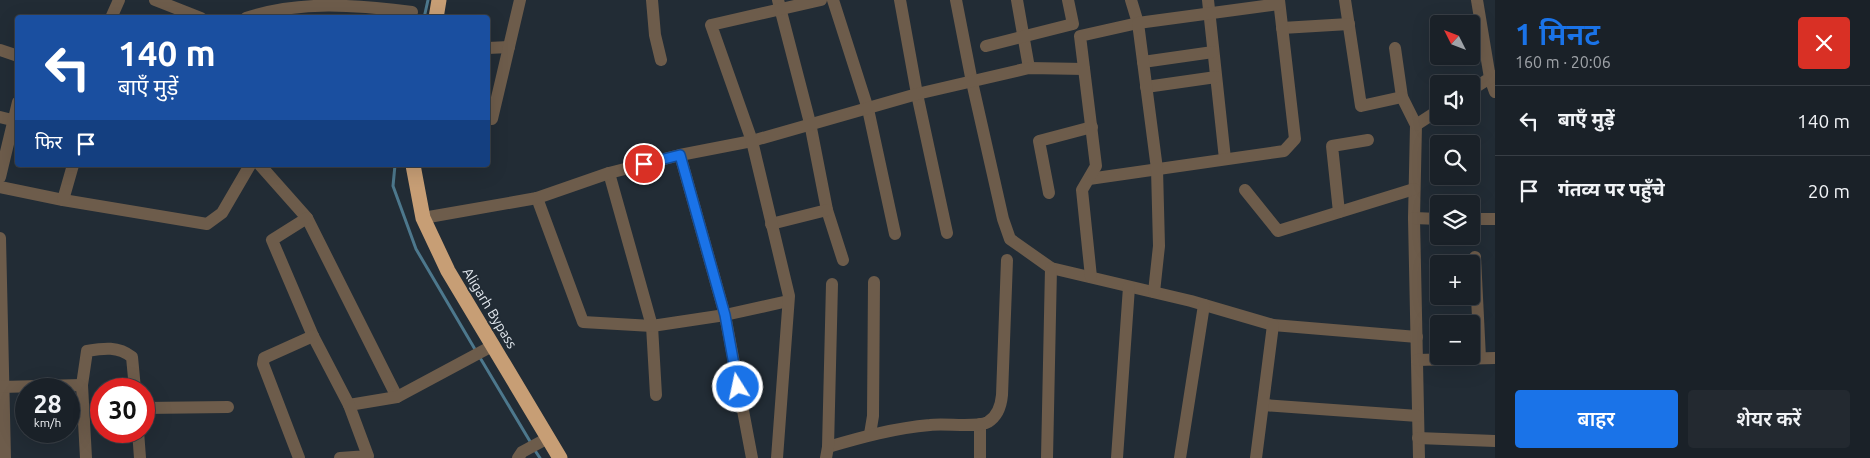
<!DOCTYPE html>
<html lang="hi">
<head>
<meta charset="utf-8">
<style>
	body { margin:0; font-family:Ubuntu,"Noto Sans Devanagari",sans-serif; background:#232930; color:#f1f3f6; height:100vh; display:flex; flex-direction:column; font-size:19px; white-space:nowrap }
	* { box-sizing:border-box; margin:0 }
	p { font-size:16px; color:#9fa3a8 }
	.icon { flex:none; width:28px; height:28px; fill:none; stroke:currentColor; stroke-width:2; stroke-linecap:round; stroke-linejoin:round }
	.map { position:relative; flex:1; overflow:hidden }
	.panel { display:flex; flex-direction:column; background:#1a2128; width:375px }
	.panel>* { flex:none }
	.banner { position:absolute; left:15px; top:15px; width:475px; height:152px; border-radius:5px; box-shadow:0 5px 20px #0002,0 0 0 1px #383e45; background:#1a4fa0; color:#fff; overflow:hidden }
	.needle { width:32px; rotate:312deg }
	.controls { position:absolute; left:1430px; top:15px; display:grid; gap:10px }
	.controls a { display:grid; place-items:center; width:50px; height:50px; border-radius:5px; background:#1a2128; box-shadow:0 5px 20px #0002,0 0 0 1px #383e45; font-size:25px }
	.speed { position:absolute; left:15px; top:378px; display:flex; gap:10px; font-size:25px; font-weight:700; text-align:center }
	.speed>* { display:grid; place-content:center; width:65px; height:65px; border-radius:50%; background:#1a2128; box-shadow:0 5px 20px #0002,0 0 0 1px #383e45; line-height:1 }
	.speed small { font-size:12px; font-weight:400 }
	.speed .limit { border:8px solid #d22; background:#fff; color:#111 }
	.pin { position:absolute; display:grid; place-items:center; width:42px; height:42px; color:#fff; margin:-21px; border:2px solid #fff; border-radius:50%; box-shadow:0 1px 5px #0007 }
	.me { position:absolute; width:55px; margin:-28px; rotate:350deg; stroke-linejoin:round; filter:drop-shadow(0 0 4px #0008) }
	.turn { display:flex; align-items:center; gap:18px; height:105px; padding:0 20px; font-size:22px }
	.turn .icon { width:65px; height:65px; stroke-width:2.5 }
	.turn b { display:block; font-size:35px; line-height:42px }
	.then { display:flex; align-items:center; height:48px; padding:0 20px; background:#0003; gap:10px; font-size:19px }
	.round { display:grid; place-items:center; flex:none; width:52px; height:52px; border-radius:5px; background:#232930 }
	.headline { display:flex; align-items:center; justify-content:space-between; height:85px; padding:0 20px }
	h1 { font-size:30px; font-weight:600; line-height:38px; color:#1a73e8 }
	.action { display:flex; gap:10px; margin-top:auto; padding:10px 20px }
	.action a { flex:1; height:58px; border-radius:5px; background:#1a73e8; color:#fff; font-size:20px; font-weight:600; line-height:58px; text-align:center }
	.action a+a { background:#232930; color:#f1f3f6 }
	ul { padding:0; list-style:none }
	li { display:flex; align-items:center; gap:15px; height:70px; padding:0 20px; border-top:1px solid #383e45 }
	li div { flex:1 }
	li b { display:block; font-size:19px }
	li em { font-style:normal }
	main { display:flex; flex:1; min-height:0 }
	.map>svg:first-child { display:block }
	.lines { fill:none; stroke-linecap:round; stroke-linejoin:round }
	.stream { stroke:#4d788d; stroke-width:3 }
	.minor { stroke:#6d5c4b; stroke-width:12 }
	.highway { stroke:#c79e75; stroke-width:15 }
	.route-casing { stroke:#114b97; stroke-width:12 }
	.route { stroke:#1a73e8; stroke-width:9 }
	.labels { text-anchor:middle; dominant-baseline:central; stroke-width:4; stroke-linejoin:round; paint-order:stroke }
	.street-label { font-size:14px; fill:#e4eaf0; stroke:#222c35 }
</style>
</head>
<body>
<main>
<div class="map">
<svg width="1495" height="458" viewBox="0 0 1495 458">
	<rect width="100%" height="100%" fill="#222c35"/>
	<g class="lines">
		<g class="stream">
			<path d="M424 18 428 0"/>
			<path d="M395 165 393 186 416 249 476 351"/>
			<path d="M479 356 531 443"/>
			<path d="M534 449 540 458"/>
		</g>
		<g class="minor">
			<path d="M155 0 201 18"/>
			<path d="M652 0 655 35 661 60"/>
			<path d="M778 0 810 123 827 210 843 260"/>
			<path d="M833 0 868 109 895 234"/>
			<path d="M900 0 917 94 947 233"/>
			<path d="M956 0 972 82 1003 219 1010 239 1051 268 1191 301 1273 325 1417 337"/>
			<path d="M1017 0 1029 68"/>
			<path d="M1208 0 1225 159"/>
			<path d="M1345 0 1361 106 1402 97 1395 48"/>
			<path d="M111 18 119 0"/>
			<path d="M246 18C300 0 356 5 412 12"/>
			<path d="M1282 28 1349 24"/>
			<path d="M986 46 1073 24 1068 0"/>
			<path d="M488 48 509 47"/>
			<path d="M0 50 18 56"/>
			<path d="M1143 62 1213 52"/>
			<path d="M1495 76 1490 78 1495 92"/>
			<path d="M1146 87 1216 77"/>
			<path d="M1471 90 1490 78 1477 0"/>
			<path d="M1402 97 1416 125 1414 218 1419 458"/>
			<path d="M0 117 12 120"/>
			<path d="M492 119 520 0"/>
			<path d="M1416 125 1439 110"/>
			<path d="M680 155 725 315 752 458"/>
			<path d="M260 165 307 218 397 397"/>
			<path d="M609 173 652 326 656 395"/>
			<path d="M0 177 18 102"/>
			<path d="M1089 179 1284 151 1295 139 1279 0"/>
			<path d="M0 187 63 200 207 224 222 213 250 165"/>
			<path d="M1245 190 1278 231 1414 189"/>
			<path d="M1049 193 1039 141 1092 127"/>
			<path d="M537 198 583 322 652 326 725 315 788 301"/>
			<path d="M63 200 73 165"/>
			<path d="M1339 212 1332 146 1368 140"/>
			<path d="M307 218 272 240 313 336 349 405 397 397 494 345"/>
			<path d="M423 218 537 198 609 173 680 155 752 141 917 94 1029 68 1084 69"/>
			<path d="M1414 218 1439 219"/>
			<path d="M1471 219H1495"/>
			<path d="M771 224 827 210"/>
			<path d="M0 238 5 458"/>
			<path d="M1475 257 1480 358"/>
			<path d="M1091 277 1082 190 1096 166 1080 36 1138 23 1131 0"/>
			<path d="M1154 292 1159 246 1157 169 1138 23 1279 4"/>
			<path d="M1417 360 1495 358"/>
			<path d="M82 385 87 351C104 348 118 346 132 357L135 389"/>
			<path d="M0 387 82 385 86 458"/>
			<path d="M1263 405 1418 416"/>
			<path d="M144 408 228 407"/>
			<path d="M980 424V458"/>
			<path d="M138 431 140 458"/>
			<path d="M870 434 873 416 874 282"/>
			<path d="M1418 438 1495 441"/>
			<path d="M828 447C862 437 895 428 930 425 945 423 977 428 988 422 998 416 1001 406 1002 395L1007 260"/>
			<path d="M299 458 263 364 264 358 313 336"/>
			<path d="M340 458 368 456 349 405"/>
			<path d="M518 458 522 452 548 438"/>
			<path d="M777 458 789 296 752 141 711 25 821 0"/>
			<path d="M826 458 828 447 832 284"/>
			<path d="M1047 458 1051 268"/>
			<path d="M1117 458 1129 287"/>
			<path d="M1180 458 1204 305"/>
			<path d="M1256 458 1273 325"/>
		</g>
		<g class="highway">
			<path d="M436 18 439 0"/>
			<path d="M413 165 423 218 448 271 560 458"/>
		</g>
	</g>
	<g class="lines">
		<g class="route-casing">
			<path id="route" d="M644 164 680 155 725 315 738 387"/>
		</g>
		<use href="#route" class="route"/>
	</g>
	<g class="labels">
		<g class="street-label">
			<text transform="translate(490 308) rotate(59)">Aligarh Bypass</text>
		</g>
	</g>
</svg>
<div class="controls">
<a><svg class="needle" viewBox="-14 -14 28 28"><path d="M0-13l5 13h-10z" fill="#e53935"/><path d="M0 13l5-13h-10z" fill="#9fa3a8"/></svg></a>
<a><svg class="icon" aria-label="sound" viewBox="0 0 24 24"><path d="M4 9h4l5-4v14l-5-4H4zM17 9q2 3 0 6"/></svg></a>
<a><svg class="icon" aria-label="search" viewBox="0 0 24 24"><circle cx="10" cy="10" r="6"/><path d="M15 15l6 6"/></svg></a>
<a><svg class="icon" aria-label="layers" viewBox="0 0 24 24"><path d="M12 4l9 5-9 5-9-5zM3 14l9 5 9-5"/></svg></a>
<a>+</a>
<a>−</a>
</div>
<div class="speed"><div>28<small>km/h</small></div><div class="limit">30</div></div>
<div class="pin" style="left:644px;top:164px;background:#d93025"><svg class="icon" aria-label="arrive" viewBox="0 0 24 24"><path d="M6 21V4h12l-3 4 3 4H6"/></svg></div>
<svg class="me" style="left:738px;top:387px" viewBox="-20 -20 40 40"><circle r="17" fill="#1a73e8" stroke="#fff" stroke-width="3"/><path d="M0-11L8 9 0 5-8 9z" fill="#fff"/></svg>
<div class="banner">
<div class="turn"><svg class="icon" aria-label="left" viewBox="0 0 24 24"><path d="M17 20v-9H6M10 6l-5 5 5 5"/></svg><div><b>140 m</b>बाएँ मुड़ें</div></div>
<div class="then">फिर<svg class="icon" aria-label="arrive" viewBox="0 0 24 24"><path d="M6 21V4h12l-3 4 3 4H6"/></svg></div>
</div>
</div>
<section class="panel">
<div class="headline"><div><h1>1 मिनट</h1><p>160 m · 20:06</p></div><a class="round" style="background:#d93025;color:#fff"><svg class="icon" aria-label="close" viewBox="0 0 24 24"><path d="M6 6l12 12M18 6L6 18"/></svg></a></div>
<ul>
<li><svg class="icon" aria-label="left" viewBox="0 0 24 24"><path d="M17 20v-9H6M10 6l-5 5 5 5"/></svg><div><b>बाएँ मुड़ें</b></div><em>140 m</em></li>
<li><svg class="icon" aria-label="arrive" viewBox="0 0 24 24"><path d="M6 21V4h12l-3 4 3 4H6"/></svg><div><b>गंतव्य पर पहुँचे</b></div><em>20 m</em></li>
</ul>
<div class="action"><a>बाहर</a><a>शेयर करें</a></div>
</section>
</main>
</body>
</html>
